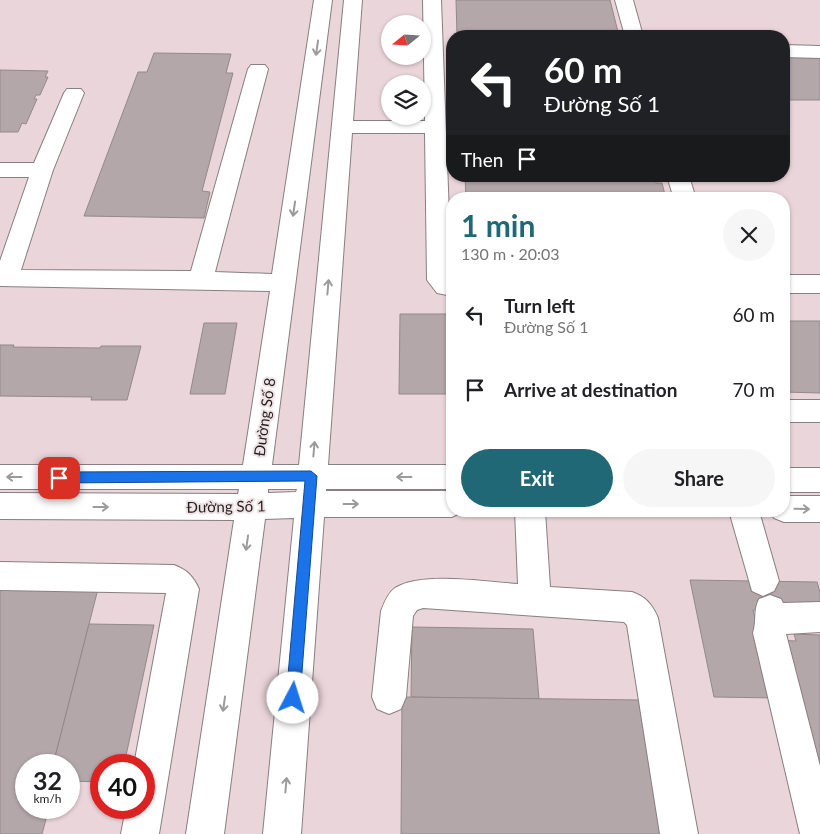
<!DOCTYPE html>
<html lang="en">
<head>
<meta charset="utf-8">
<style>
	body { margin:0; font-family:Lato,sans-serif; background:#f6f6f6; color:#202124; height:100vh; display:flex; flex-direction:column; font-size:19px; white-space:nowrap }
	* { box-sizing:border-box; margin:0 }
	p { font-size:16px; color:#757577 }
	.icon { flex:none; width:28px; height:28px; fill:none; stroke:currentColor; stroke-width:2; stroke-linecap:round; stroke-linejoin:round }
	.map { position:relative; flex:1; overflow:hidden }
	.side { position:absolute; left:446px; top:192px; width:344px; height:325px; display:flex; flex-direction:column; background:#fff; border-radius:20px; box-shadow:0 1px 4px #0004 }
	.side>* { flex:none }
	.banner { position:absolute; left:446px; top:30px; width:344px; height:152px; border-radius:20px; box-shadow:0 1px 4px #0004; background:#202124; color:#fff; overflow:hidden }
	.needle { width:32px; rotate:252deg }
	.buttons { position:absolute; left:381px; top:15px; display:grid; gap:10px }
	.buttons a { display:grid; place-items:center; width:50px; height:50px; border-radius:50%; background:#fff; box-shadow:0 1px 4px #0004; font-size:25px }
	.speed { position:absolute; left:15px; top:754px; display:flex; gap:10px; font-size:25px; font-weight:700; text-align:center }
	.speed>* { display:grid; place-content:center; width:65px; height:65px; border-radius:50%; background:#fff; box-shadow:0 1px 4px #0004; line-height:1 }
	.speed small { font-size:12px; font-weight:400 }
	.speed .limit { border:8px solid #d22; background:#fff; color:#111 }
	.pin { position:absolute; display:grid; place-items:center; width:42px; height:42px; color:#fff; margin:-21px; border-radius:10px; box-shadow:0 2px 8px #0006 }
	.me { position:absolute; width:55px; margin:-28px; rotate:5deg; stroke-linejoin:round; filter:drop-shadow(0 0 4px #0008) }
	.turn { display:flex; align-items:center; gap:18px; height:105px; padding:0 15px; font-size:22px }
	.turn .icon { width:65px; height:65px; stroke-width:2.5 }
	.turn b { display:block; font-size:35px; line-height:42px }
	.then { display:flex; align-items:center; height:48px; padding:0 15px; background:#0003; gap:10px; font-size:19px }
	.round { display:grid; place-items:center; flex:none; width:52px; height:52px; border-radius:26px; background:#f6f6f6 }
	.head { display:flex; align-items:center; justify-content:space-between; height:85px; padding:0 15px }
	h1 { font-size:30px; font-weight:700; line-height:38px; color:#216876 }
	.primary-button { display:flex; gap:10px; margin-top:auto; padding:10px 15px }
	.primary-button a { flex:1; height:58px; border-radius:30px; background:#216876; color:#fff; font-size:20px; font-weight:700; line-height:58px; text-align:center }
	.primary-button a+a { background:#f6f6f6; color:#202124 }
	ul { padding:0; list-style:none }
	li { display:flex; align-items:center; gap:15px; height:75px; padding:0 15px }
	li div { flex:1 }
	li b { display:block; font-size:19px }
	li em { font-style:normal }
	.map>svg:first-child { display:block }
	.built { fill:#ead5da; fill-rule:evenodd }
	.building { fill:#b3a7aa; stroke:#93888a }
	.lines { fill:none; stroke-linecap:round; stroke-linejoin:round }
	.minor-casing { stroke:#897e81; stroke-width:2 }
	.minor { fill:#fff; fill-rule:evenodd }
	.oneway { stroke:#9c9a9a }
	.route { fill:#1a73e8; stroke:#114b97 }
	.labels { text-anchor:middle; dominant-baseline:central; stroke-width:4; stroke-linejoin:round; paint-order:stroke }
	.street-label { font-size:15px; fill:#221e1f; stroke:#f0e4e6 }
</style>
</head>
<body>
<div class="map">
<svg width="820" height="834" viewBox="0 0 820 834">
	<rect width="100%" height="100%" fill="#f0e4e6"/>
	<path class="built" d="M0 0H820V834H0ZM390 24H422V56H390ZM452 36H784V176H452ZM390 84H422V116H390ZM452 199H784V511H452ZM26 765H69V808H26ZM101 765H144V808H101Z"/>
	<g class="building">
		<path d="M456 0H610L619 36 457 35Z"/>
		<path d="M154 53 231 54 226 73H233L202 191 210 192 204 218 84 216 138 72H147Z"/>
		<path d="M784 53 820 54V100H784Z"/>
		<path d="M0 70 48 71 45 77H48L40 95H36L34 99H37L26 124 22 123 18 132H0Z"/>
		<path d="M465 176H661V178H655L656 183H662L666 199H466Z"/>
		<path d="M400 314H452V394H399Z"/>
		<path d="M784 321H820V393L784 392Z"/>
		<path d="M204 323H237L225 394H190Z"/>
		<path d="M0 345H14L13 347 100 348 101 346H141L127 400H91L92 397 0 396Z"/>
		<path d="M690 580 817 582 820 592V611L753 610 775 698 714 697Z"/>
		<path d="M0 582 99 585 53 765H26V808H49L42 834H0Z"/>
		<path d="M89 624 154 625 124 765H101V782L69 781V765H53Z"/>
		<path d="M412 627 533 629 539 699 411 697Z"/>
		<path d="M794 634 820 635V822L774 640 796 641Z"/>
		<path d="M402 697 641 700 662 834H401Z"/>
	</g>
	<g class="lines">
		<g class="minor-casing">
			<g id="minor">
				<path d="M314 0H332L272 465H299L344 0H362L353 121H425L423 0H441L452 296 437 293 427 280 425 133H352L328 465H452V489H326V491H452V511H463L452 517H324L301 834H263L294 518 265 519 224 834H186L234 520 0 519V493L238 494 239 489H0V465H243L270 291 0 286V261L29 177H0V163H34L64 93 67 89H81L84 93 53 170 21 270 191 271 248 69 251 65H265L268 69 215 272 272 274ZM268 489H297L296 492 268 493Z"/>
				<path d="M615 0H633L643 36H625Z"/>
				<path d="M784 45 820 46V58L784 57Z"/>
				<path d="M667 176H689L696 199H674Z"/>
				<rect x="784" y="275" width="36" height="18"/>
				<rect x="784" y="400" width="36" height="22"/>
				<rect x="784" y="468" width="36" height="24"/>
				<path d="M784 496H820V522H784L774 518 770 511H784Z"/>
				<path d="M515 511H545L550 587 632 592C646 597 652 604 658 618L698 834H660L627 625 624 622 423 608 417 610 413 616 406 697 401 709 389 714 377 709 372 697 381 611C384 603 388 593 395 588 421 571 487 582 518 584Z"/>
				<path d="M729 511H759L779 581 774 591 763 596 752 591Z"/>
				<path d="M0 562 174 565C187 570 193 576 199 589L159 834H121L126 808H144V765H134L166 593 0 590Z"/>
				<path d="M770 595 781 599 783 603 820 602V632L786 634 820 766V834H800L753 633C757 621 753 611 759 599Z"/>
			</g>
		</g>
		<use href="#minor" class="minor"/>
	</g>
	<defs><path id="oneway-shaft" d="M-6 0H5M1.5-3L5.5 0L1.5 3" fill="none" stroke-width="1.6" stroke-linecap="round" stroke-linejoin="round" transform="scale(1.25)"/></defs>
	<g class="oneway">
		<use href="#oneway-shaft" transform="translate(317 48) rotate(98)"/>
		<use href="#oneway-shaft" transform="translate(294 209) rotate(98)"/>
		<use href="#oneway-shaft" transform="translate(328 287) rotate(-85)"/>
		<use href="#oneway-shaft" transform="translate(314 449) rotate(-85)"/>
		<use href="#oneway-shaft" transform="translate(14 477) rotate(-180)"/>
		<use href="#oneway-shaft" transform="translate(404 477) rotate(-180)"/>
		<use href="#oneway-shaft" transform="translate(351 504)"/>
		<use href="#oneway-shaft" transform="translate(101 507)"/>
		<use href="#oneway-shaft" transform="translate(802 509) rotate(1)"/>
		<use href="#oneway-shaft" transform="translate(247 543) rotate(98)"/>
		<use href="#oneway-shaft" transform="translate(224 704) rotate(98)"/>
		<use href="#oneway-shaft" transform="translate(286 785) rotate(-85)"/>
	</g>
	<path class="route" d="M311 471 317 476 300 698 298 703 293 705 288 703 286 698 305 481 59 483 53 478 59 472Z"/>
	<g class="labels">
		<g class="street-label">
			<text transform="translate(264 417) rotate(-82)">Đường Số 8</text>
			<text transform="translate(226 506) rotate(-1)">Đường Số 1</text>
		</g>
	</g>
</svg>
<div class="buttons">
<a><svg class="needle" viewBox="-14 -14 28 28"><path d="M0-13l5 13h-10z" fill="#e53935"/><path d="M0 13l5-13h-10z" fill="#757577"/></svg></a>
<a><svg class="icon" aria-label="layers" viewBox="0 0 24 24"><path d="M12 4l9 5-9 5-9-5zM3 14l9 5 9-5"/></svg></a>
</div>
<div class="speed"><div>32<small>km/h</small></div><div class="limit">40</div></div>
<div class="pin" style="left:59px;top:478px;background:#d93025"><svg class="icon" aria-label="arrive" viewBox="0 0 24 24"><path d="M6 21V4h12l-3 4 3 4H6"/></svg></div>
<svg class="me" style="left:293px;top:698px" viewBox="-20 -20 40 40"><circle r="19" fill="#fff"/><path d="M0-13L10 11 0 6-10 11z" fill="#1a73e8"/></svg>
<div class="banner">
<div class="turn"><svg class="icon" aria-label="left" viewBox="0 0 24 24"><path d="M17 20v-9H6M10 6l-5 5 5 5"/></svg><div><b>60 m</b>Đường Số 1</div></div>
<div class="then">Then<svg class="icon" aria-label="arrive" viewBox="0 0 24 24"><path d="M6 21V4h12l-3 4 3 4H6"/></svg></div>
</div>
<section class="side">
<div class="head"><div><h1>1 min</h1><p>130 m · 20:03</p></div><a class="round"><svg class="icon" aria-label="close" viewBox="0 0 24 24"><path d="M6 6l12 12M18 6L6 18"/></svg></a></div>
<ul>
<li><svg class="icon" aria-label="left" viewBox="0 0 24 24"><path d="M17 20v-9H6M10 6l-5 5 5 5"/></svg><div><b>Turn left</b><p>Đường Số 1</p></div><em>60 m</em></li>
<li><svg class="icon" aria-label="arrive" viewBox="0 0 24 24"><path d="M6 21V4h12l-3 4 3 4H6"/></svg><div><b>Arrive at destination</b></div><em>70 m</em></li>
</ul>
<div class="primary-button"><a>Exit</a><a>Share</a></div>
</section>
</div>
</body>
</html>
